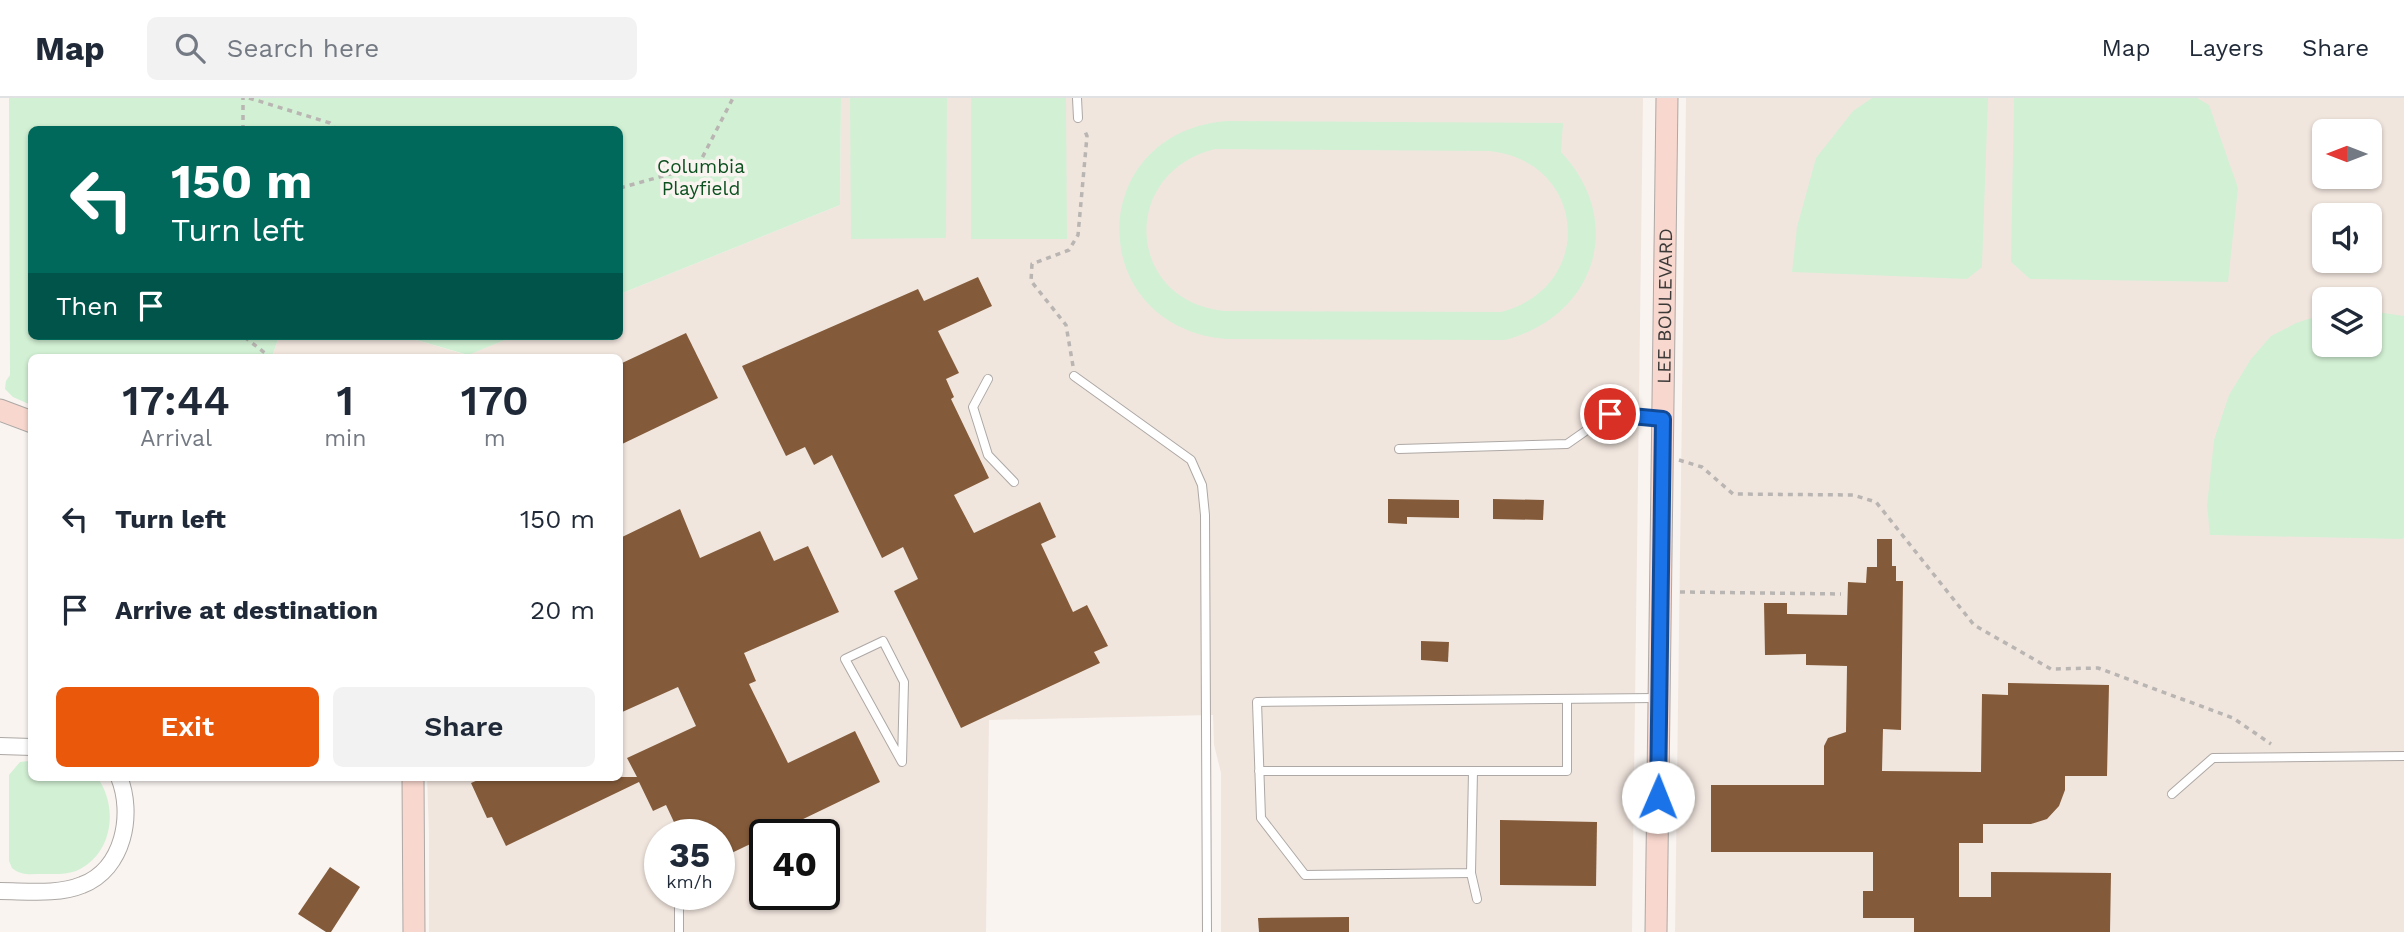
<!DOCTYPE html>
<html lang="en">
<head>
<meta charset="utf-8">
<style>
	body { margin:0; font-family:"Work Sans",sans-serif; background:#f2f2f3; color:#1f2937; height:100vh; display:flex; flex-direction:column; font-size:26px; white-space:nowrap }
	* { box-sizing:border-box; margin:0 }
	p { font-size:23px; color:#747a83 }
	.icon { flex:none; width:38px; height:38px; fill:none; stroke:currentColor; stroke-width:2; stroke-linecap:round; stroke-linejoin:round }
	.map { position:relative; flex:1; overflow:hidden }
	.panel { position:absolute; left:28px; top:256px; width:595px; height:427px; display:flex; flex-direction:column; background:#fff; border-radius:10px; box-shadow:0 2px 5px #0004 }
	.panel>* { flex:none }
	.hud { position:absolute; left:28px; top:28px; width:595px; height:214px; border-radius:10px; box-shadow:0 2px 5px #0004; background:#00695c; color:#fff; overflow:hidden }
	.needle { width:46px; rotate:270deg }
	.controls { position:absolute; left:2312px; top:21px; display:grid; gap:14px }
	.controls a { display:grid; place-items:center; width:70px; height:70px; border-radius:10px; background:#fff; box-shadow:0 2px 5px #0004; font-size:35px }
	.speed { position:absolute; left:644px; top:721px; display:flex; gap:14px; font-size:35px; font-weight:700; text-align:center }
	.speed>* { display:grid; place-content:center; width:91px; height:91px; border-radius:50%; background:#fff; box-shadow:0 2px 5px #0004; line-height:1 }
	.speed small { font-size:18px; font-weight:400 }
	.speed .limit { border:4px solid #111; border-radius:10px; background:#fff; color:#111 }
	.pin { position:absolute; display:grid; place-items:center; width:60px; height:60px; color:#fff; margin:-30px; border:4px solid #fff; border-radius:50%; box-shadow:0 2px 7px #0007 }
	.me { position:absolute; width:77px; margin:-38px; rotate:1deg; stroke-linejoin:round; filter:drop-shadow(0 0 5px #0008) }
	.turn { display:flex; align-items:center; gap:24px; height:147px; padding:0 28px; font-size:32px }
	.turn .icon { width:91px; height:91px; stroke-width:2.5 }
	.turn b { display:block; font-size:49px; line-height:60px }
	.then { display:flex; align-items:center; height:66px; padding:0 28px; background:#0003; gap:14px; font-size:26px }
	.eta { display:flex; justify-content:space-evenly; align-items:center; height:119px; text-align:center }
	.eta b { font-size:42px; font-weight:600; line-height:49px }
	.action { display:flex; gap:14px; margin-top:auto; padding:14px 28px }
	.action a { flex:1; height:80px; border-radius:10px; background:#ea580c; color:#fff; font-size:28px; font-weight:600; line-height:80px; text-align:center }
	.action a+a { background:#f2f2f3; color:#1f2937 }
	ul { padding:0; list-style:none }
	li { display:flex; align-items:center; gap:21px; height:91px; padding:0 28px }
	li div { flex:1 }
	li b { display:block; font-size:26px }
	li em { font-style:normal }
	header { display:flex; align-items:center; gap:42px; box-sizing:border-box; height:98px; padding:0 35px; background:#fff; border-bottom:2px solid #e0e1e3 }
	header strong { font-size:33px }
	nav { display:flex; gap:38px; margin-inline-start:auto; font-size:24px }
	.search { width:490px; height:63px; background:#f2f2f3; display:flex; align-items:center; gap:18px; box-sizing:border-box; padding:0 24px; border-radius:10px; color:#747a83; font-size:26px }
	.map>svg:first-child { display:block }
	.built { fill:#f1e6de; fill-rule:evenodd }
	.green { fill:#d2f0d4; fill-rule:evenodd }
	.building { fill:#845b3a }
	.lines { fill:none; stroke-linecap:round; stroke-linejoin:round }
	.lane-casing { stroke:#ada8a5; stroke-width:10 }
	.street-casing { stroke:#ada8a5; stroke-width:18 }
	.secondary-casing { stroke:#ada8a5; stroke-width:23 }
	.path { stroke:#b9b5b2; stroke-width:3.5; stroke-dasharray:5 5; stroke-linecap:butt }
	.lane { stroke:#fff; stroke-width:8 }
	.street { stroke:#fff; stroke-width:16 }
	.secondary { stroke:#f8d7ce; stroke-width:21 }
	.route-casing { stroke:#114b97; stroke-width:18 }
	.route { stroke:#1a73e8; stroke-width:12 }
	.labels { text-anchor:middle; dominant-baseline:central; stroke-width:7; stroke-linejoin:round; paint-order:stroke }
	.park-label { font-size:19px; fill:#0d5020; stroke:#f9f4f0 }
	.street-label { font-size:19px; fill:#3c3a39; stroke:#f9f4f0 }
</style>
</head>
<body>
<header>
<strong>Map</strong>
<div class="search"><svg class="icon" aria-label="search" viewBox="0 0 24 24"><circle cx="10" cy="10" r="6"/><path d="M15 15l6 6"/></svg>Search here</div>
<nav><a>Map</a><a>Layers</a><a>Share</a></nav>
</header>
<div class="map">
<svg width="2404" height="834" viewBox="0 0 2404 834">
	<rect width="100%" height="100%" fill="#f9f4f0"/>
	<g class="built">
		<path d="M841 0H1643L1632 834H1221V675L1214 647 1213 617 989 622 986 834H429V736L427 679H620V259H272L279 238H403L467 257 515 238H620V196L840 107ZM660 737H719V796H660ZM765 737H824V796H765Z"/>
		<path d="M1686 0H2404V834H1675ZM2324 33H2370V79H2324ZM2324 117H2370V163H2324ZM2324 201H2370V247H2324Z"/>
	</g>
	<g class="green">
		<path d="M9 0H841L840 107 620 196V32H32V238H279L272 259H32L31 307 13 299 5 291 6 283 10 277Z"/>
		<path d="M850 0H947L946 140 851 141Z"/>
		<path d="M971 0H1066L1067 141H971Z"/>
		<path d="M1872 0H1988L1982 169 1967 181 1792 174 1797 129 1816 60 1853 13Z"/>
		<path d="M2014 0H2197L2209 7 2238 90 2228 184 2030 181 2011 164Z"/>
		<path d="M1228 23 1563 25 1561 54C1626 123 1596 218 1505 242L1226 241C1083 229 1084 33 1228 23ZM1215 51 1488 53C1587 62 1597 189 1501 214L1226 213C1126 205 1118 75 1215 51Z"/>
		<path d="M2370 213 2404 218V439L2402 441 2210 437 2207 408 2214 342 2229 297 2251 261 2271 238 2296 225 2324 216V247H2370Z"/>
		<path d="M403 238H515L468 257Z"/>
		<path d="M29 663H31L32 679H97C119 709 113 757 76 773 65 777 54 776 43 776 31 776 21 778 12 770L9 763V677L20 664Z"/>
	</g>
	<g class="building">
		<path d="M978 179 992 208 938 233 959 275 946 281 954 299 951 301 989 380 954 397 974 435 1040 404 1056 439 1041 446 1073 514 1087 507 1108 548 1094 554 1100 565 961 630 894 493 918 481 903 449 882 460 832 357 814 367 805 349 786 358 742 268 918 191 924 203Z"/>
		<path d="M686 235 718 300 620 347V266Z"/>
		<path d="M1388 401 1459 402V420L1407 419V426L1388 425Z"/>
		<path d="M1493 401 1544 402 1543 422 1493 421Z"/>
		<path d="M680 411 700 460 760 433 774 463 808 448 839 514 744 555 756 583 749 586 788 665 855 633 880 684 770 737H765V739L719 761V737H680L666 707 653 713 639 684 506 748 492 719 487 720 471 685 485 679H637L627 660 696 628 678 589 620 615V440Z"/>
		<path d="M1877 441H1892V468H1896V483H1903L1901 632 1883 631 1882 673 1981 674 1982 596 2008 597V585L2109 587 2107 678H2065V692L2059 708 2047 721 2031 726H1983V745H1959V799H1991V774L2111 775 2110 834H1914V820H1863V793H1873V754H1711V687H1824V648L1828 640 1846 634 1847 568 1806 567V556L1765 557 1764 505H1787V516L1847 517 1848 484 1866 485 1867 469H1877Z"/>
		<path d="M1421 543 1449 544 1448 564 1421 562Z"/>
		<path d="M1500 722 1597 724 1596 788 1500 787Z"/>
		<path d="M330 769 360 789 331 834H326L298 816Z"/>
		<path d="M1349 819V834H1259L1258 820Z"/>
	</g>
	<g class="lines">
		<g class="lane-casing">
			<g id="lane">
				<path d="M1077 0 1078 20"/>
				<path d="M1074 278 1191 362 1202 387 1205 417 1207 834"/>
				<path d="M988 281 973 309 988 357 1014 384"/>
				<path d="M1399 351 1567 346 1610 316 1663 321"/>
				<path d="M883 543 904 584 902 664 845 561Z"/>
				<path d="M1259 673H1473L1471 775 1305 777 1261 720 1257 604 1656 600"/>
				<path d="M1473 673H1567V601"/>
				<path d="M2172 696 2213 660 2404 658"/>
				<path d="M1471 775 1477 801"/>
				<path d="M679 796V834"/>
			</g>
		</g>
		<g class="street-casing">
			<g id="street">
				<path d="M0 648 32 649"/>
				<path d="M0 793C26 793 58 797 82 787 124 771 134 716 119 679"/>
			</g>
		</g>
		<g class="secondary-casing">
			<g id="secondary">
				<path d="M0 312 32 324"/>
				<path d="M413 679 414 834"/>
				<path id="s1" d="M1656 834 1667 0"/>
			</g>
		</g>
		<g class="path">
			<path d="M249 0 330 25 337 32"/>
			<path d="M243 32V0"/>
			<path d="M620 90 688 71 700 64 733 0"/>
			<path d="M247 238V241L270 259"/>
			<path d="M1073 268 1066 227 1031 183 1032 166 1069 152 1078 137 1087 38 1084 31"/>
			<path d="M1679 362 1702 369 1733 396 1853 397 1876 404 1974 527 2051 571 2098 570 2233 620 2271 646"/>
			<path d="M1680 494 1841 496"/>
		</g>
		<use href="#lane" class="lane"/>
		<use href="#street" class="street"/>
		<use href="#secondary" class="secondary"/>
	</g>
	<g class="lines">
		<g class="route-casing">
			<path id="route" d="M1610 316 1663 321 1658 699"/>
		</g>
		<use href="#route" class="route"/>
	</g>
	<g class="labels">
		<g class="park-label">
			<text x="701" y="68">Columbia<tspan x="701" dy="22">Playfield</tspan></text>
		</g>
		<g class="street-label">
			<text stroke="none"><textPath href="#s1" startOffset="626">LEE BOULEVARD</textPath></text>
		</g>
	</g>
</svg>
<div class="controls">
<a><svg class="needle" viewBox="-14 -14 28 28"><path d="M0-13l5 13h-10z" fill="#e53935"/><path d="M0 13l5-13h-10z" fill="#747a83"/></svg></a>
<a><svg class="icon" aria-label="sound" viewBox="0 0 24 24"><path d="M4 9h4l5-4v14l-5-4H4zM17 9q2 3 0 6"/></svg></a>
<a><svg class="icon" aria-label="layers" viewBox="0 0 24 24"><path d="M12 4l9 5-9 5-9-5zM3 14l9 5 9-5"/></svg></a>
</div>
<div class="speed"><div>35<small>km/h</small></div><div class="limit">40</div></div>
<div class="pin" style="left:1610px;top:316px;background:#d93025"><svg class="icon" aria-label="arrive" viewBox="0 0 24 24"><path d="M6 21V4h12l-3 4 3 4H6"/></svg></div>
<svg class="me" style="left:1658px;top:699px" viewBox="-20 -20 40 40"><circle r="19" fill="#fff"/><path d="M0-13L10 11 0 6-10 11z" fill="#1a73e8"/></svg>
<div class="hud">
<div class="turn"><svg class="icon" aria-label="left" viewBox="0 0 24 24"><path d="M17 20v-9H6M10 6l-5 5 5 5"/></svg><div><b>150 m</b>Turn left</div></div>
<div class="then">Then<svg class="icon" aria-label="arrive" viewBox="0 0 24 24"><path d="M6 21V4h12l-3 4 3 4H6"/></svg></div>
</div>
<section class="panel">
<div class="eta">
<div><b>17:44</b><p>Arrival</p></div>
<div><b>1</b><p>min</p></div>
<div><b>170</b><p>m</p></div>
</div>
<ul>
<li><svg class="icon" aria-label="left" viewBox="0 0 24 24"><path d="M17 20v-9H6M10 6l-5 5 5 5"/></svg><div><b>Turn left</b></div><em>150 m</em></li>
<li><svg class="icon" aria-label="arrive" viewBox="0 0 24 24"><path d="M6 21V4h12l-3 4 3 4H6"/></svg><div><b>Arrive at destination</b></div><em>20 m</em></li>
</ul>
<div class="action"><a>Exit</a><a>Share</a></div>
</section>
</div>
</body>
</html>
